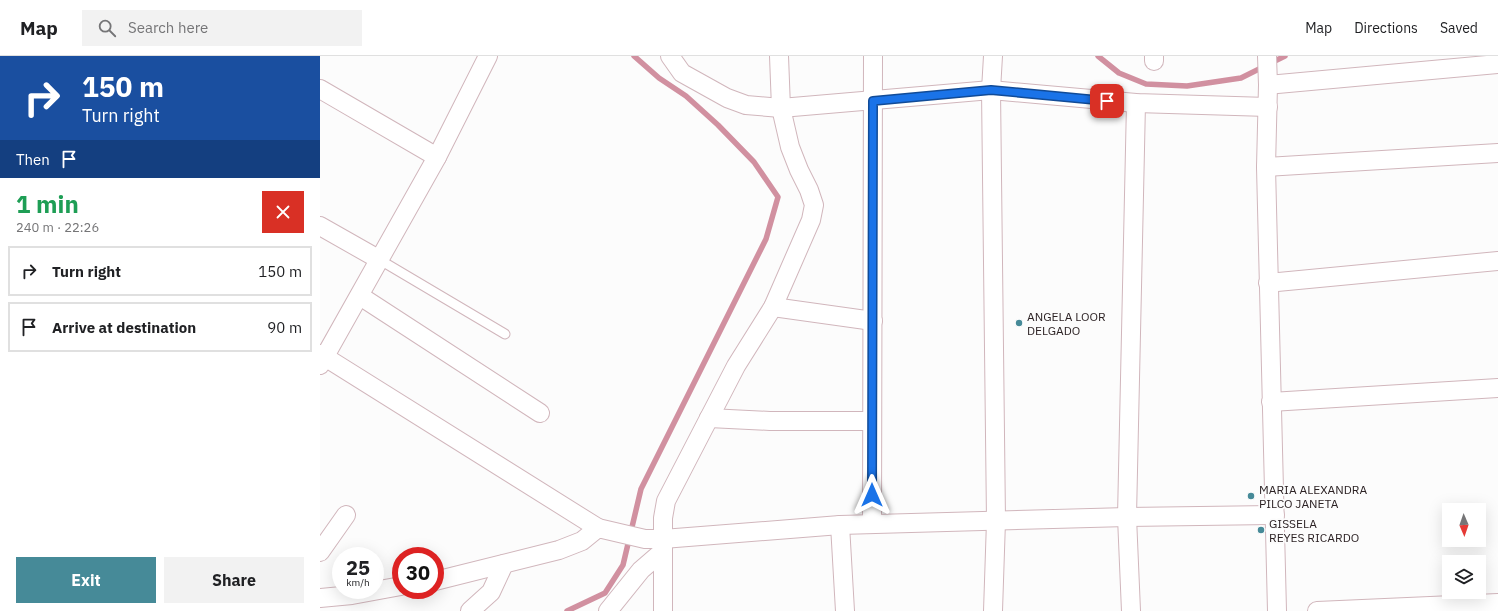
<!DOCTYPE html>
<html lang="en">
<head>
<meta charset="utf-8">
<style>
	body { margin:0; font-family:"IBM Plex Sans",sans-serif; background:#f2f2f2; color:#202124; height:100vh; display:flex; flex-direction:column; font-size:15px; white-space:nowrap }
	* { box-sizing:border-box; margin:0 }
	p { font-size:13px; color:#757577 }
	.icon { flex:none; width:22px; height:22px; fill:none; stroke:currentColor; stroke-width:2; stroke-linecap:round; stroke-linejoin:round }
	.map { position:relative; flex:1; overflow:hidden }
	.side { display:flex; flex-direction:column; background:#fff; width:320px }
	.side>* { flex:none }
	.hud { background:#1a4fa0; color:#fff; overflow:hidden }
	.needle { width:26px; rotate:178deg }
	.fabs { position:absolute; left:1122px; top:447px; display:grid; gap:8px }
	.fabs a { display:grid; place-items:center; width:44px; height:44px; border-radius:0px; background:#fff; box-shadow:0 4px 16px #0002; font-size:20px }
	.speed { position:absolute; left:12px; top:491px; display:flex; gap:8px; font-size:20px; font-weight:700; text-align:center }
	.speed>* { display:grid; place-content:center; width:52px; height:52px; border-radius:50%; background:#fff; box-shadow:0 4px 16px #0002; line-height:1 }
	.speed small { font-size:10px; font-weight:400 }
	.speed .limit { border:6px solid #d22; background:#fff; color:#111 }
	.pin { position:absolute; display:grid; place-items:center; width:34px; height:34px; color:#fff; margin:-17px; border-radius:8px; box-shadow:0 2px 6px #0006 }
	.me { position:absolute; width:44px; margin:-22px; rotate:0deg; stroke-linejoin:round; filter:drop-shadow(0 0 3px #0008) }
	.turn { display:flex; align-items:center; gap:14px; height:84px; padding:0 16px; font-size:18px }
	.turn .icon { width:52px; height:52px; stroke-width:2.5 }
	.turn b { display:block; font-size:28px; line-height:34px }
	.then { display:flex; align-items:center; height:38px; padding:0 16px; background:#0003; gap:8px; font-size:15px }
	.round { display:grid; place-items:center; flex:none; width:42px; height:42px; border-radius:0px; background:#f2f2f2 }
	.head { display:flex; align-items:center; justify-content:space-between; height:68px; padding:0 16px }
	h1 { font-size:24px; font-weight:800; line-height:30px; color:#1e9e55 }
	.button { display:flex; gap:8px; margin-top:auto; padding:8px 16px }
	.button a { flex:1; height:46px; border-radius:0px; background:#468a98; color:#fff; font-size:16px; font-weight:800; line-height:46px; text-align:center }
	.button a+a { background:#f2f2f2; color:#202124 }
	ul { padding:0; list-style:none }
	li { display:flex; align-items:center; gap:12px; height:50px; margin:0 8px 6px; padding:0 8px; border:2px solid #e0e0e0; border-radius:0px }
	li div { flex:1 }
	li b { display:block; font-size:15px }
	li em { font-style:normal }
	header { display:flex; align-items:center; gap:24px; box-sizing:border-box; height:56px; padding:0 20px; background:#fff; border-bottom:1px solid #e0e0e0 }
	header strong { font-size:19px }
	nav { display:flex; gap:22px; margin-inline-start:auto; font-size:14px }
	.search { width:280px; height:36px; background:#f2f2f2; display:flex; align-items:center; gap:10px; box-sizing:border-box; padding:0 14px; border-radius:0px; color:#757577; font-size:15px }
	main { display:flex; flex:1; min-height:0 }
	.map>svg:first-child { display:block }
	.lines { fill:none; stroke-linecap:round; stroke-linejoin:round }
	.stream { stroke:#d190a0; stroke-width:5.5 }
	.service-casing { stroke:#d1b6bc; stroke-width:11 }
	.minor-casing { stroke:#d1b6bc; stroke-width:20 }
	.service { stroke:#fff; stroke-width:9 }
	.minor { stroke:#fff; stroke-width:18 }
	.route-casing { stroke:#114b97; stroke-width:10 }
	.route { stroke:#1a73e8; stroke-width:7 }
	.poi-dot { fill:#468a98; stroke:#fcfcfc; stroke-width:1.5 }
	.labels { text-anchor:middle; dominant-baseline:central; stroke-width:3.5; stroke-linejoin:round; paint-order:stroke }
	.poi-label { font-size:12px; fill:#2c2224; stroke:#fcfcfc; text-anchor:start }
</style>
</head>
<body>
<header>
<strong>Map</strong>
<div class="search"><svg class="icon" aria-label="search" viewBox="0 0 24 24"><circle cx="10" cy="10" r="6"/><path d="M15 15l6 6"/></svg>Search here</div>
<nav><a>Map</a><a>Directions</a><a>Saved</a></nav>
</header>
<main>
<section class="side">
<div class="hud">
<div class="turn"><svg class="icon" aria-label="right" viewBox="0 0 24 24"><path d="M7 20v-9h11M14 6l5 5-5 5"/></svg><div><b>150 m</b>Turn right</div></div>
<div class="then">Then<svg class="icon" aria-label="arrive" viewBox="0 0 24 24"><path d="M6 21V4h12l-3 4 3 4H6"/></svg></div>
</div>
<div class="head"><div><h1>1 min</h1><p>240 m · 22:26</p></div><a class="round" style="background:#d93025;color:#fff"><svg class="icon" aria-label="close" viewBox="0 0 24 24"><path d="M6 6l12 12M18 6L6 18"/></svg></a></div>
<ul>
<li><svg class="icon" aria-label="right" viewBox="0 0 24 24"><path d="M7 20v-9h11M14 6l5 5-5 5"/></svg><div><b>Turn right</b></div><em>150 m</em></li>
<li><svg class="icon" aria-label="arrive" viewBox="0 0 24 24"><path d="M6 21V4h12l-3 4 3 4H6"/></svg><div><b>Arrive at destination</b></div><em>90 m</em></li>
</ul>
<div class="button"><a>Exit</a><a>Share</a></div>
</section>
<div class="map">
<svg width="1178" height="555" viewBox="0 0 1178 555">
	<rect width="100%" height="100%" fill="#fcfcfc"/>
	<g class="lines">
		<g class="stream">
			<path d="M778 0 799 17 826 28 867 30 921 22 965 0"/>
			<path d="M247 555 285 537 303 509 321 433 446 183 458 141 434 106 398 69 366 40 339 22 314 0"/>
		</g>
		<g class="service-casing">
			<path id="service" d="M60 204 185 278"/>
		</g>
		<g class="minor-casing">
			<g id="minor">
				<path d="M350 0 362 17 407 42 426 49 461 52 671 34 816 47 948 51"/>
				<path d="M673 0 671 34 676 465 673 555"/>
				<path d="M834 0V5"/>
				<path d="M947 0 948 29 946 111 957 555"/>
				<path d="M948 29 1178 8"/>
				<path d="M0 33 117 101"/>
				<path d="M946 111 1178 97"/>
				<path d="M0 170 60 204"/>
				<path d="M948 227 1178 205"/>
				<path d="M40 240 220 357"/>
				<path d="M453 251 553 265"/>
				<path d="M0 298 278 472"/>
				<path d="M0 309 117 101 168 0"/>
				<path d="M951 346 1178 332"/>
				<path d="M389 362 450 365H552"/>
				<path d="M552 468 553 0"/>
				<path d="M520 469 525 555"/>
				<path d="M0 496 26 459"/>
				<path d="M115 525 239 494 262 485 278 472 325 483H343L520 469 807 461 955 459"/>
				<path d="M0 542 32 539 81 530"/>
				<path d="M150 555 171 536 184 508"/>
				<path d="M288 555 321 514 343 495"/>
				<path d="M343 555V462L346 445 416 310 453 251 491 164 494 149 489 134 479 114 470 91 461 52 459 0"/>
				<path d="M811 555 807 461 816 47"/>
				<path d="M997 555 1178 547"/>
			</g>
		</g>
		<use href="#service" class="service"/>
		<use href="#minor" class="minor"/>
	</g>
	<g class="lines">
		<g class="route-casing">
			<path id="route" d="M552 439 553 45 671 34 787 45"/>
		</g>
		<use href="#route" class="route"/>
	</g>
	<g class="poi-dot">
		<circle cx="699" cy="267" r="4"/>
		<circle cx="931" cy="440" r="4"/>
		<circle cx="941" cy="474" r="4"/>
	</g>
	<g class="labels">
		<g class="poi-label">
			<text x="707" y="260">ANGELA LOOR<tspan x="707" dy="14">DELGADO</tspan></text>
			<text x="939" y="433">MARIA ALEXANDRA<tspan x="939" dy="14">PILCO JANETA</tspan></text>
			<text x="949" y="467">GISSELA<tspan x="949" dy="14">REYES RICARDO</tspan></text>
		</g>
	</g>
</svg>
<div class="fabs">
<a><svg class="needle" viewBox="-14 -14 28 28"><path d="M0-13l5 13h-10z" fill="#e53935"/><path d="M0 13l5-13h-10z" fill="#757577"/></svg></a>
<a><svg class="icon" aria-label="layers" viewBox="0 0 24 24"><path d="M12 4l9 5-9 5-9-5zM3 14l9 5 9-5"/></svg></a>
</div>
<div class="speed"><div>25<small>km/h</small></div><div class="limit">30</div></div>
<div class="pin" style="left:787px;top:45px;background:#d93025"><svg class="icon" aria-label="arrive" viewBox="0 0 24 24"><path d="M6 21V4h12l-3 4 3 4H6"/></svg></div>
<svg class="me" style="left:552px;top:439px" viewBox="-20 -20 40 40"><path d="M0-17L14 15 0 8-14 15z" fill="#1a73e8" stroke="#fff" stroke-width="4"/></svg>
</div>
</main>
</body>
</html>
